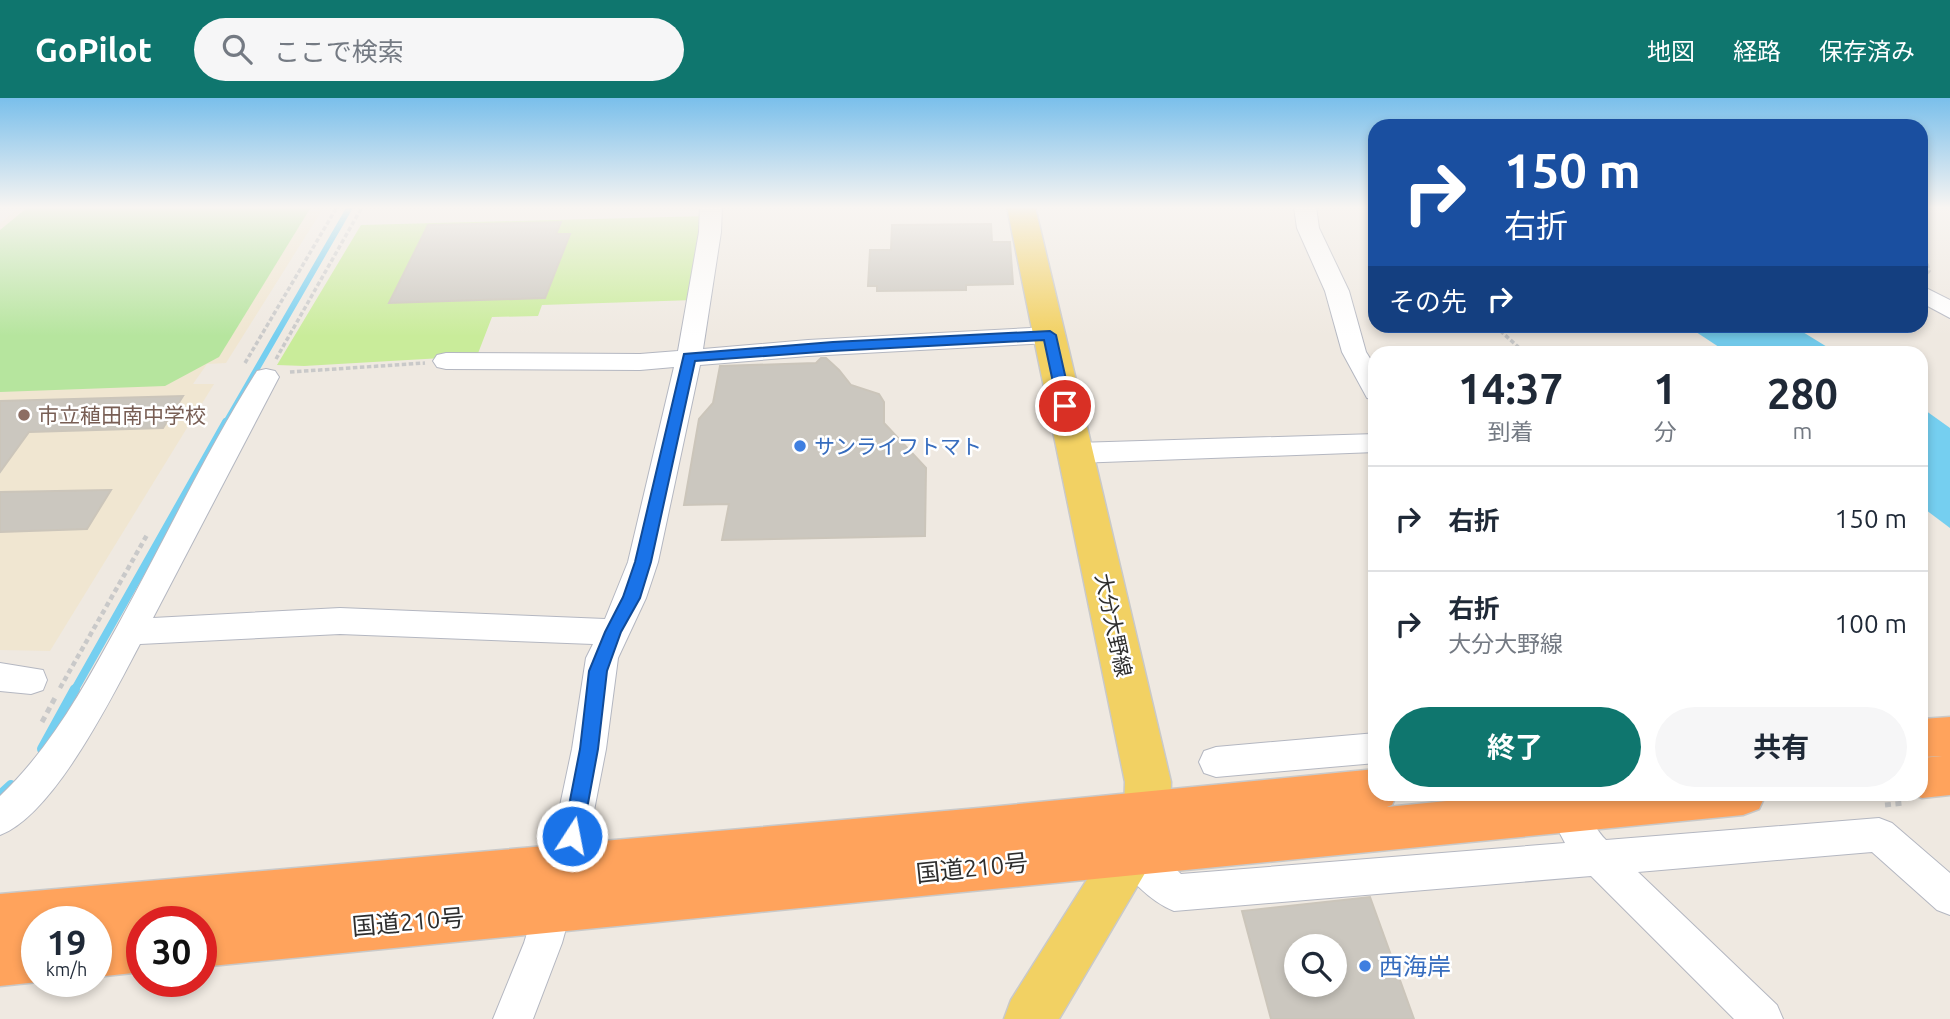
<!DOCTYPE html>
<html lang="ja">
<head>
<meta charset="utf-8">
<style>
	body { margin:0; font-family:Ubuntu,"Noto Sans JP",sans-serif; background:#f6f6f7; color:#1f2937; height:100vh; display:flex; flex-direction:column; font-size:26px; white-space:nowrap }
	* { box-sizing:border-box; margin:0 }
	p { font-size:23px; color:#747a83 }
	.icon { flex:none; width:38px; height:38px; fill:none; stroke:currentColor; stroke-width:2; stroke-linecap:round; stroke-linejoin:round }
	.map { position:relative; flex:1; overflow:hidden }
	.side { position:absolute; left:1368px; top:248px; width:560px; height:455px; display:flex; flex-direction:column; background:#fff; border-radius:21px; box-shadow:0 4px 10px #0003 }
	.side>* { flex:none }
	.banner { position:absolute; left:1368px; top:21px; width:560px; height:214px; border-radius:21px; box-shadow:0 4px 10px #0003; background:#1a4fa0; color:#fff; overflow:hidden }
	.fabs { position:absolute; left:1284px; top:836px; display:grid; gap:14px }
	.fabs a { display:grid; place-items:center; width:63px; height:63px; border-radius:50%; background:#fff; box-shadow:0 4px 10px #0003; font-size:35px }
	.speed { position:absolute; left:21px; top:808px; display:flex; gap:14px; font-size:35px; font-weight:700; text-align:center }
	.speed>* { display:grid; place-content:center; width:91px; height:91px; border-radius:50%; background:#fff; box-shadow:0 4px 10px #0003; line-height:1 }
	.speed small { font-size:18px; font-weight:400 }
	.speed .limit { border:10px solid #d22; background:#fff; color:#111 }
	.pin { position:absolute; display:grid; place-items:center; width:60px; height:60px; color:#fff; margin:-30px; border:4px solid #fff; border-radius:50%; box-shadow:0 2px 7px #0007 }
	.me { position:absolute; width:77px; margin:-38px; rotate:11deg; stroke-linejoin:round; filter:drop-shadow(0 0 5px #0008) }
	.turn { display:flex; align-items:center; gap:24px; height:147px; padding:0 21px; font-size:32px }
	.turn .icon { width:91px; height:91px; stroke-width:2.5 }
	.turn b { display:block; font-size:49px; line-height:60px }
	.then { display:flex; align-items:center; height:66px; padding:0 21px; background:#0003; gap:14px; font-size:26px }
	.eta { display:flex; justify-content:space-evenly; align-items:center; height:119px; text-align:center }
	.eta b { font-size:42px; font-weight:700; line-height:49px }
	.action { display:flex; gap:14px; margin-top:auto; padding:14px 21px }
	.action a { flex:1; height:80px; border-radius:42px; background:#0f766e; color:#fff; font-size:28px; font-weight:700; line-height:80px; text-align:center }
	.action a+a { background:#f6f6f7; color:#1f2937 }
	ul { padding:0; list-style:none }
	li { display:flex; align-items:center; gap:21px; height:105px; padding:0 21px; border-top:2px solid #e0e1e3 }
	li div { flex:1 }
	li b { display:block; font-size:26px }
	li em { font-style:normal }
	header { display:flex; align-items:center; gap:42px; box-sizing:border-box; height:98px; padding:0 35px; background:#0f766e; color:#fff }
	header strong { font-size:33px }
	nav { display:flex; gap:38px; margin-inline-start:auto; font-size:24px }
	.search { width:490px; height:63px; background:#f6f6f7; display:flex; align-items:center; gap:18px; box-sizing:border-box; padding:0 24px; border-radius:38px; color:#747a83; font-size:26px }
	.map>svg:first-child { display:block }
	.education { fill:#f0e6d1 }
	.green { fill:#b6e59e }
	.pitch { fill:#c9ec9a }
	.water { fill:#75cff0 }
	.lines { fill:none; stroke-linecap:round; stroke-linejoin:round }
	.stream-far2 { stroke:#75cff0; stroke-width:6 }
	.stream-far1 { stroke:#75cff0; stroke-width:8 }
	.stream { stroke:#75cff0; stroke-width:10 }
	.building { fill:#cbc7bf; stroke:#cbc5ba; stroke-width:2; fill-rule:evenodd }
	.street-casing { stroke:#b4b7c1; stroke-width:2 }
	.primary-casing { stroke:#c9c9c9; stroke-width:3 }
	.highway-casing { stroke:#c9c9c9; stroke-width:3 }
	.path-far2 { stroke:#c9c9c9; stroke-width:3.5; stroke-dasharray:4.5 2.5; stroke-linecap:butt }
	.path-far1 { stroke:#c9c9c9; stroke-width:4.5; stroke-dasharray:5 3.5; stroke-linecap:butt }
	.path { stroke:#c9c9c9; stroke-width:5; stroke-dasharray:6 4.5; stroke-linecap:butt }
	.street { fill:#fff; fill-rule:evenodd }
	.primary { fill:#f2d163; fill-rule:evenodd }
	.highway { fill:#ffa35c; fill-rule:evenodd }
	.route { fill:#1a73e8; stroke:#114b97; stroke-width:2 }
	.education-dot { fill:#8d6e63; stroke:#fff; stroke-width:2.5 }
	.shop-dot { fill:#3f7fe0; stroke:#fff; stroke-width:2.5 }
	.labels { text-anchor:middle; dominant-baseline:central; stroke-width:5; stroke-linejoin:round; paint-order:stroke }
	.education-label { font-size:21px; fill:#785e54; stroke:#fff; text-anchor:start }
	.shop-label { font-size:21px; fill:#366cbe; stroke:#fff; text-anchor:start }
	.street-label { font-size:21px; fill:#2e2e2e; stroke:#fff }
	.near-street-label { font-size:24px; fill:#2e2e2e; stroke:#fff }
	.near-shop-label { font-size:24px; fill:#366cbe; stroke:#fff; text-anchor:start }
</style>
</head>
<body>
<header>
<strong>GoPilot</strong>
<div class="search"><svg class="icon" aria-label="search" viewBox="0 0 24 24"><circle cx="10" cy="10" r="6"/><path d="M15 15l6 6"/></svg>ここで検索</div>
<nav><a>地図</a><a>経路</a><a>保存済み</a></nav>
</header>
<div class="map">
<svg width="1950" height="921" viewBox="0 0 1950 921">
	<rect width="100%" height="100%" fill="#efe9e1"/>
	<path class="education" d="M20 109H324L226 265 207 266 193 286H214L50 553 0 552V125Z"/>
	<path class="green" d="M28 109H311L219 259 165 288 0 294V132Z"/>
	<path class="pitch" d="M707 118 694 202 542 207 538 218 492 219 477 258 304 268 277 267 361 127Z"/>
	<g class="water">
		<path d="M1687 228H1793L1837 255H1728Z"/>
		<path d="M1922 310 1950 330V430L1922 409Z"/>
	</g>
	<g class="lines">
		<path class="stream-far2" d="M225 326 350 109"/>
		<path class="stream-far1" d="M74 593 226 324"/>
		<g class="stream">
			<path d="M42 651 75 591"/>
			<path d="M0 697 11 687"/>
		</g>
	</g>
	<g class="building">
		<path d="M561 124 556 136H570L545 200 389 205 428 127Z"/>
		<path d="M991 126 992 144H1010L1013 186 966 187V192L877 193V188H868L870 152H891L892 127Z"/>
		<path d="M821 260H826L839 272 851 287 879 296 884 304V325L926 370 925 438 722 442 729 406 684 407 699 321 713 305 720 268 816 265Z"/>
		<path d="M183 298 163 330 29 334 0 374V303Z"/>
		<path d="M111 392 87 431 0 434V394Z"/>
		<path d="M1370 799 1414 921H1271L1242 813ZM1297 849H1335V887H1297Z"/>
	</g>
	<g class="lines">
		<g class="street-casing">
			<g id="street">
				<path d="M700 109H722L721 134 703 251 808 242 1050 229 1059 232 1062 237 1059 242 1050 245 808 258 700 267 658 464 646 500 618 560 606 651 583 769 562 845 533 921H493L524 845 547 769 572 651 586 560 593 546 340 536 140 546C113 597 54 717 0 737V698C51 650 85 587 118 527 164 443 206 354 257 273L266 271 275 273 279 279 153 520 340 510 605 521 628 464 674 269 640 272 446 271 437 269 433 263 437 257 446 255 640 256 678 253 699 134Z"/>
				<path d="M1294 109H1316L1319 130 1349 193 1366 254 1376 270V302L1367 300 1342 254 1325 193 1297 130Z"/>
				<path d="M1922 188 1950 202V220L1922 205Z"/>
				<path d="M1376 336V354L1076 365 1066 362 1062 355 1066 348 1076 345Z"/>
				<path d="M0 565 43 572 47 582 43 592 31 596 0 593Z"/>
				<path d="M1376 635V665L1216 679 1204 675 1199 664 1204 653 1216 649Z"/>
				<path d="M1566 697C1587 705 1590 726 1606 742L1879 720 1892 725 1950 775V817L1937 812 1872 754 1638 774 1777 907 1783 921H1734L1591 778 1174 813C1151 804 1123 777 1113 754L1118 742 1131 737 1144 742 1181 776 1565 745 1548 713 1553 701Z"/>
			</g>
		</g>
		<g class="primary-casing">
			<path id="primary" d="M1007 109H1035L1171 684 1170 715 1148 770 1059 921H1004L1011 902 1114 739 1124 715 1125 684Z"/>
		</g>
		<g class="highway-casing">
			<g id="highway">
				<path d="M1950 619V697L1922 700 1912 696H1922V660L1942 658 1922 659V621Z"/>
				<path d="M1376 671V696H1397L1392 707 1387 709 1516 696H1766L1759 711 1743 717 201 869V824H142V874L96 879V824H37L38 884 0 888V796L979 710Z"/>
			</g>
		</g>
		<g class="path-far2">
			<path d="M1925 159 1929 173 1925 177"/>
			<path d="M1495 228 1526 256"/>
			<path d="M276 261 362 109"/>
			<path d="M245 265 337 109"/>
			<path d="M290 274 425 265"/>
		</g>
		<path class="path-far1" d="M60 590 147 437"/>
		<g class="path">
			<path d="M42 624 56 598"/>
			<path d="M1885 707 1904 705"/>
		</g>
		<use href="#street" class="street"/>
		<use href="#primary" class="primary"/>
		<use href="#highway" class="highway"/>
	</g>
	<linearGradient id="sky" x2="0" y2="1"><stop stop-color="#7abfeb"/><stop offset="0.46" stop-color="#f8f5f2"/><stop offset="1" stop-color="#f8f5f2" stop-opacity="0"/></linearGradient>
	<rect width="1950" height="238" fill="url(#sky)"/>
	<path class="route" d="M1050 233 1056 237 1072 308 1065 313 1058 308 1044 242 833 253 695 263 651 464 640 500 621 534 607 573 598 651 582 738 579 744 572 747 565 744 563 738 580 651 589 573 605 534 623 499 635 464 684 256 833 244Z"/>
	<circle class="education-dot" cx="24" cy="317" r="7"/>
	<g class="shop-dot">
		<circle cx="800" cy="348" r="7"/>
		<circle cx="1365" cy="868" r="7"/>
	</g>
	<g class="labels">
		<g class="education-label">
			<text x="38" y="317">市立稙田南中学校</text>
		</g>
		<g class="shop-label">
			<text x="814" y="348">サンライフトマト</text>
		</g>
		<g class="street-label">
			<text transform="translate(1114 527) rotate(78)">大分大野線</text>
		</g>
		<g class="near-street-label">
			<text transform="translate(972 770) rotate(-6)">国道210号</text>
			<text transform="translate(408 824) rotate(-5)">国道210号</text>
		</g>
		<g class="near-shop-label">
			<text x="1379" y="868">西海岸</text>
		</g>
	</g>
</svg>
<div class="fabs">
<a><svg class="icon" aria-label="search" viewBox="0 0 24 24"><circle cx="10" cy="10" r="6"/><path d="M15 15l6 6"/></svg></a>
</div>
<div class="speed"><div>19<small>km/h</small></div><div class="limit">30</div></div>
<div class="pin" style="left:1065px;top:308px;background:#d93025"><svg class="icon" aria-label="arrive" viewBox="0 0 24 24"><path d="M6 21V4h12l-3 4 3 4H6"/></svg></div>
<svg class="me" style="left:572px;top:738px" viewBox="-20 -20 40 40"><circle r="17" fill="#1a73e8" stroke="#fff" stroke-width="3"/><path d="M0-11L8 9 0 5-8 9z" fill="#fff"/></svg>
<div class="banner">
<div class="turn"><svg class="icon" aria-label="right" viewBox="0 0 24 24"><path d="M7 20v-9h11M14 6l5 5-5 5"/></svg><div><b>150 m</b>右折</div></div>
<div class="then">その先<svg class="icon" aria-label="right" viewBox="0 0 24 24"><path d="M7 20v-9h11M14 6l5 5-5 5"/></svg></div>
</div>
<section class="side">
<div class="eta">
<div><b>14:37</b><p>到着</p></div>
<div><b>1</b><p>分</p></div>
<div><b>280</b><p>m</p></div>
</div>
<ul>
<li><svg class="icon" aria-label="right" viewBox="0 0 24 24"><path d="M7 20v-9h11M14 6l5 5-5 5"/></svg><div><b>右折</b></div><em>150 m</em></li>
<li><svg class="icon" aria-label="right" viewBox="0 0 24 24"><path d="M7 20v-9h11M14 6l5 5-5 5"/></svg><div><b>右折</b><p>大分大野線</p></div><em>100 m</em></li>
</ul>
<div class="action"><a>終了</a><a>共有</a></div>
</section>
</div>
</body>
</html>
